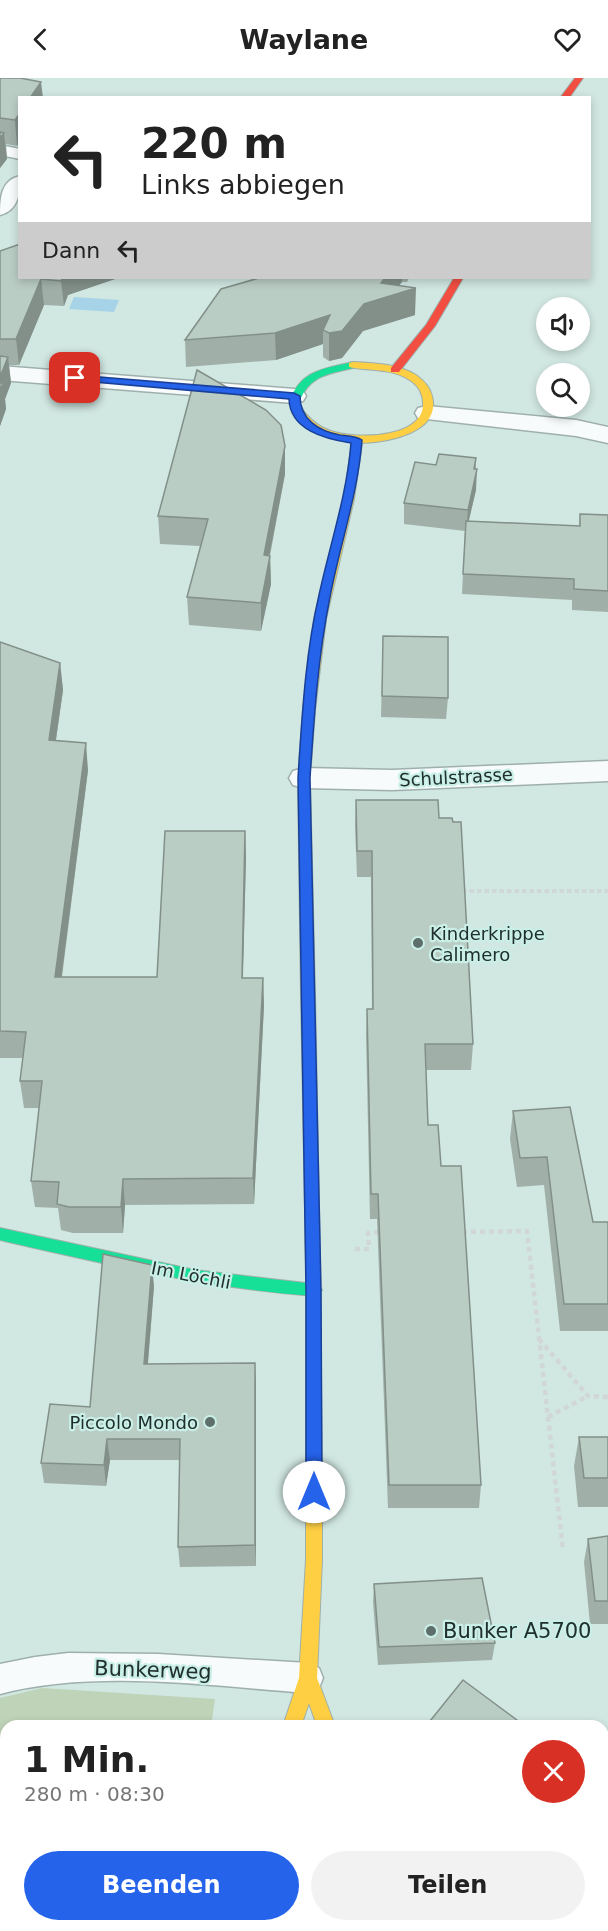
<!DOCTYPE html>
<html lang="de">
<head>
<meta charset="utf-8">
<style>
	body { margin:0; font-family:"DejaVu Sans",sans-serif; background:#f2f2f2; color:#222; height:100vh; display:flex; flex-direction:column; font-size:22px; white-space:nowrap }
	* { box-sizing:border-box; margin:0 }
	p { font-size:20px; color:#767676 }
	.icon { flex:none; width:33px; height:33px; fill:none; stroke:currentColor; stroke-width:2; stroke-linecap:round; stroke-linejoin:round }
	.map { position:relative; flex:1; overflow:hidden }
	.side { position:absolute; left:0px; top:1642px; width:609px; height:212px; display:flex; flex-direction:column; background:#fff; border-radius:18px 18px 0 0; box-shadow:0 3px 9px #0003 }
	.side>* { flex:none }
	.banner { position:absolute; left:18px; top:18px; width:573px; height:183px; border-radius:0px; box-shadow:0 3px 9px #0003; background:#fff; color:#222; overflow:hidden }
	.fabs { position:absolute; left:536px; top:219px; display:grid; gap:12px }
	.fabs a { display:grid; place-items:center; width:54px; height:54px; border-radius:50%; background:#fff; box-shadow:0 3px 9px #0003; font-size:30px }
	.pin { position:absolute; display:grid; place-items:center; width:51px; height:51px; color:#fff; margin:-26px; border-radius:12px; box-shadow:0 3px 9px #0006 }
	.me { position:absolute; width:66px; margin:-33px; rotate:0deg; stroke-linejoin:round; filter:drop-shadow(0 0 4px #0008) }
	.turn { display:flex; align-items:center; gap:21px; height:126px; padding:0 24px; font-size:27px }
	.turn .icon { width:78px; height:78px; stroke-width:2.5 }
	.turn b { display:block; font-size:42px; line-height:51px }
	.then { display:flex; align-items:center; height:57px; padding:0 24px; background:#0003; gap:12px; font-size:22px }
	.round { display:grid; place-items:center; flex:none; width:63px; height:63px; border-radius:32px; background:#f2f2f2 }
	.head { display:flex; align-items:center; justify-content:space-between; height:102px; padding:0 24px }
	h1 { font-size:36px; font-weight:700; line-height:45px }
	.button { display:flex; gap:12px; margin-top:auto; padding:12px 24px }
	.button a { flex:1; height:69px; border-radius:36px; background:#2563eb; color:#fff; font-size:24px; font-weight:700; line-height:69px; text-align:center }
	.button a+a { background:#f2f2f2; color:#222 }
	header { display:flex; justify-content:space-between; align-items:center; height:78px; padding:0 24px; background:#fff; font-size:27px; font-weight:700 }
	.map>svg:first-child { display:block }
	.green { fill:#bfd3b9 }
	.water { fill:#a6d3e8 }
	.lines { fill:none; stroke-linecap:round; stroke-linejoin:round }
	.lane-casing { stroke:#9fb0ac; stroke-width:3 }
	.street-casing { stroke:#9fb0ac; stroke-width:3 }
	.fast-casing { stroke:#9fb0ac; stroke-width:2 }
	.slow-casing { stroke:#9fb0ac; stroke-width:2 }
	.jam-casing { stroke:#9fb0ac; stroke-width:2 }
	.path-far1 { stroke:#d1d7d6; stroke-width:4; stroke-dasharray:4.5 3; stroke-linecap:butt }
	.path { stroke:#d1d7d6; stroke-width:4.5; stroke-dasharray:5 4; stroke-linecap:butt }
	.lane { fill:#f8fbfb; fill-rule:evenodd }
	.street { fill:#f8fbfb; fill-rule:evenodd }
	.fast { fill:#16e098; fill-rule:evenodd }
	.slow { fill:#ffcf43; fill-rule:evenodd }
	.jam { fill:#f24e42; fill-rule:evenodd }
	.wall { fill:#a0b0a9 }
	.shaded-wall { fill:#829089 }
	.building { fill:#bacdc4; stroke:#829089; stroke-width:1.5 }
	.route { fill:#2563eb; stroke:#184099; stroke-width:1.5 }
	.poi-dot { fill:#5e6f6b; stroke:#c9efe7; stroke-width:2 }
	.labels { text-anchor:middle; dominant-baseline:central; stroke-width:4.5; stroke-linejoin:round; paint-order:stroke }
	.street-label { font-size:18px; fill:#202f2b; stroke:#c9efe7 }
	.poi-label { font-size:18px; fill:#202f2b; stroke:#c9efe7; text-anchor:start }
	.near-poi-label { font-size:21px; fill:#202f2b; stroke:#c9efe7; text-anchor:start }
	.near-street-label { font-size:21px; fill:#202f2b; stroke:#c9efe7 }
</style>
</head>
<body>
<header><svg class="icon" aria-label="back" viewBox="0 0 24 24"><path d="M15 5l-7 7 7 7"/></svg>Waylane<svg class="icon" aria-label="heart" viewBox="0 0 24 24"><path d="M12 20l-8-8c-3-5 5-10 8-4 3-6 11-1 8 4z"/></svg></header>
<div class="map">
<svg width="608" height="1853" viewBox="0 0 608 1853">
	<rect width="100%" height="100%" fill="#d1e7e2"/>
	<path class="green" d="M42 1610 215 1621 211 1648H6V1848H182L181 1853H0V1620Z"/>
	<path class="water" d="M74 219 119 222 114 234 69 231Z"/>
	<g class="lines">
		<g class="lane-casing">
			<g id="lane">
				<path d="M0 67 20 71V81L0 77Z"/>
				<path d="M68 1575 158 1576 308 1585 319 1590 323 1600 319 1610 308 1615C210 1608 95 1591 0 1616V1586L35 1579Z"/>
			</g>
		</g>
		<g class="street-casing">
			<g id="street">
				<path d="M20 98C20 114 19 132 0 137 0 120 1 102 20 98Z"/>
				<path d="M0 288 294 311 303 313 306 318 303 323 294 325 0 302Z"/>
				<path d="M427 328 576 342 608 349V365L576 358 418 340 415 335 418 330Z"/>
				<path d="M608 683V703L392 712 304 710 293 707 289 700 293 693 304 690 392 692Z"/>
			</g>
		</g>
		<g class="fast-casing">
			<g id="fast">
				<path d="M353 284 357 285V289C330 296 309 296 299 325L306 337 305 339H297L289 325C300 292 323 291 353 284Z"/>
				<path d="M308 912 315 917 320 1182 318 1186 313 1188 308 1186 306 1182 301 917Z"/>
				<path d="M0 1150 195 1192 314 1206 319 1208 322 1212 319 1216 314 1218C207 1210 104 1186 0 1162Z"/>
			</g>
		</g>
		<g class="slow-casing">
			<g id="slow">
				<path d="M353 284C374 285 398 286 416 297 423 302 430 309 432 318 442 355 387 364 362 365L354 421 326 541 315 632 310 700 315 917 308 922 301 917 298 700 303 632 314 541 344 421 352 364C329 361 310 355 296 337L297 335H305C312 343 320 350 331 353 356 362 433 361 422 318 420 310 415 305 408 301 390 290 369 293 349 289V285Z"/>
				<path d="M314 1409 320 1411 322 1416V1482L317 1600 335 1648H317L309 1625 301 1648H283L299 1600 306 1482V1416L308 1411Z"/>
				<rect x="267" y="1848" width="18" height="5"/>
			</g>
		</g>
		<g class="jam-casing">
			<g id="jam">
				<path d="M575 0H583L569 20H560Z"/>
				<path d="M454 200H463L435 248 399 294H391V290L426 247Z"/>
				<path d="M313 1176 318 1178 320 1182 322 1416 320 1421 314 1423 308 1421 306 1416V1182L308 1178Z"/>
				<rect x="323" y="1848" width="18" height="5"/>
			</g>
		</g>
		<path class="path-far1" d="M462 813H608"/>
		<g class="path">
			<path d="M462 1154 527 1153 563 1472"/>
			<path d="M355 1171H369L368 1155 382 1154"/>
			<path d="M539 1261 588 1318 608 1319"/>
			<path d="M548 1339 588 1318"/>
		</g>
		<use href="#lane" class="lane"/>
		<use href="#street" class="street"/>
		<use href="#fast" class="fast"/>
		<use href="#slow" class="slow"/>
		<use href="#jam" class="jam"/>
	</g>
	<g class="wall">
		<path d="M0 0H20L17 68 6 66 7 81 0 90Z"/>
		<path d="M0 173 118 200 68 217 64 228 44 227 19 287H9L11 305 5 321 6 331 0 348Z"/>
		<path d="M348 200H409L407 204H402L399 207 415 237 363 253 342 280 329 283 323 279V266L276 282 186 289 185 262Z"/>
		<path d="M476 380V412L469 443 579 448 580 436 608 437V534L572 532V522L462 516 465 453 404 446V425L436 387Z"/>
		<path d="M285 396 270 478 271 506 261 553 189 547 187 519 200 468 160 466 158 438Z"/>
		<path d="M383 558 448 620 446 641 381 639Z"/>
		<path d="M0 564 60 585 63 612 56 662 88 692 62 899H157L245 753 246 780 243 900H263L264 927 254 1126 125 1127 123 1155H73L61 1152 58 1130 35 1129 31 1103 39 1030H24L20 1003 23 980H0Z"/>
		<path d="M356 722 439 740 473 966 471 992H426L428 1047 441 1088 481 1407 479 1430H388L377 1141H370L366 957 367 931H372L371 799H357L355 748Z"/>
		<path d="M570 1029 593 1144H608V1253H560L544 1107 517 1109 510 1061 513 1033Z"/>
		<path d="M154 1208 148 1286 256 1306V1488L180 1489 178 1469 180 1382H110L106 1408 44 1405 41 1385 90 1329Z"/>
		<path d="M579 1359H608V1429H578L574 1388Z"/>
		<path d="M608 1458V1546H590L584 1484 588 1461Z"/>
		<path d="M374 1506 495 1565 492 1582 378 1587 373 1524Z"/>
	</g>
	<g class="shaded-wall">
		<path d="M41 4 43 20H30Z"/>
		<path d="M20 35V65L17 68 15 42Z"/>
		<path d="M4 55 7 81 0 90V60Z"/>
		<path d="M63 200H118L68 217 64 228 61 203Z"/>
		<path d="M385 200H402V204L391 217 416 210 415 237 363 253 342 280 329 283V255L323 252V266L276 282 275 255 330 237 381 205Z"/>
		<path d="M41 201 44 227 19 287 16 261Z"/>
		<path d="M8 279 11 305 5 321 6 331 0 348V299Z"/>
		<path d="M285 368V396L264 505V477Z"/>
		<path d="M477 391 476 412 466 453 468 432Z"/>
		<path d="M270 478 271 506 261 553V525Z"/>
		<path d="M60 585 63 612 52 689 49 662Z"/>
		<path d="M86 665 88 692 58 926 55 899Z"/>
		<path d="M245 753 246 780 242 927V900Z"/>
		<path d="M263 900 264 927 254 1126 253 1100Z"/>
		<path d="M123 1101 125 1127 123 1155 121 1129Z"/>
		<path d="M152 1187 154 1208 146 1307 144 1286Z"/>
		<path d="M255 1285 256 1306V1488L255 1467Z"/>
		<path d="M107 1361 110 1382 106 1408 104 1387Z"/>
	</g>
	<g class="building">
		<path d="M0 0H20L41 4 30 20H20V35L15 42 0 40Z"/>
		<path d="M0 54 4 55 0 60Z"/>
		<path d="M20 166V200H63L61 203 41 201 16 261H0V173Z"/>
		<path d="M259 200H385L381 205 416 210 364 226 342 253 329 255 323 252 330 237 275 255 185 262 221 211Z"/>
		<path d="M0 278 8 279 0 299Z"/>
		<path d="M197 292 266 332 281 347 285 368 264 477 270 478 261 525 187 519 208 441 158 438Z"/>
		<path d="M0 305H3L0 313Z"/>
		<path d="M439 376 476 380 474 391H477L468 432 404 425 415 384 436 387Z"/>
		<path d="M580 436 608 437V513L574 511V501L463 496 466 443 580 448Z"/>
		<path d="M383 558 448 559V620L382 618Z"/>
		<path d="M0 564 60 585 49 662 86 665 55 899H157L165 753H245L242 900H263L253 1100 123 1101 121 1129H69L57 1126 59 1104 31 1103 42 1003H20L26 954 0 953Z"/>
		<path d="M356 722H438L439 740H452L453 744H461L473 966H425L428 1047H438L441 1088H461L481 1407H389L378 1116H371L367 931H373L372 773H357Z"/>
		<path d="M570 1029 593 1144H608V1226H564L547 1079 520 1080 513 1033Z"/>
		<path d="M103 1176 152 1187 144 1286 255 1285V1467L178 1469 180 1361H107L104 1387 41 1385 50 1326 90 1329Z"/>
		<path d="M579 1359H608V1400H584Z"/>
		<path d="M608 1458V1523H595L588 1461Z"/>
		<path d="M482 1500 495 1565 379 1569 374 1506Z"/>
		<path d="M463 1602 525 1648H426Z"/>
	</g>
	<path class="route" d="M75 297 294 315 300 318C300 341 318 353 340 357 347 358 356 358 362 362 358 416 340 466 330 519 318 578 314 640 310 700L321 1212 322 1414 320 1420 314 1422 308 1420 306 1414V1212L298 700C302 640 305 577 319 517 330 466 347 417 351 365 325 361 290 352 289 321L71 302V298Z"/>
	<g class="poi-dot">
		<circle cx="418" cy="865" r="6"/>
		<circle cx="210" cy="1344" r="6"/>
		<circle cx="431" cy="1553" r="6"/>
	</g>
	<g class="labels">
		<g class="street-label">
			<text transform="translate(456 699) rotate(-3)">Schulstrasse</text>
			<text transform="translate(191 1197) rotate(11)">Im Löchli</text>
		</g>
		<g class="poi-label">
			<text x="430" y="855">Kinderkrippe<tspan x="430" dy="21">Calimero</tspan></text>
			<text x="198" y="1344" text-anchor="end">Piccolo Mondo</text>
		</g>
		<g class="near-poi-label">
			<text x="443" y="1553">Bunker A5700</text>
		</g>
		<g class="near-street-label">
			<text transform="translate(153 1592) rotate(2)">Bunkerweg</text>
		</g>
	</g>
</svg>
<div class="fabs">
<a><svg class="icon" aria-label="sound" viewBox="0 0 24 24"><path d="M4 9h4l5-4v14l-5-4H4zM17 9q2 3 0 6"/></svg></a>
<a><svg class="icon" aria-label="search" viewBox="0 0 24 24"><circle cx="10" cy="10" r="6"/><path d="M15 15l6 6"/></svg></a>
</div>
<div class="pin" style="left:75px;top:300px;background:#d93025"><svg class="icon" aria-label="arrive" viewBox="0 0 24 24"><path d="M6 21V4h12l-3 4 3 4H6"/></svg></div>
<svg class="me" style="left:314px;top:1414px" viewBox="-20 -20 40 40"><circle r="19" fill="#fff"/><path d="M0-13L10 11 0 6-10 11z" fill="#2563eb"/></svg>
<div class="banner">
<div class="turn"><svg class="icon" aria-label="left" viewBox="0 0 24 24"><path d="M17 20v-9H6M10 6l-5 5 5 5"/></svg><div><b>220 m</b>Links abbiegen</div></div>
<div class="then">Dann<svg class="icon" aria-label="left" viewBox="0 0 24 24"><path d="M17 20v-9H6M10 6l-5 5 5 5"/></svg></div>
</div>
<section class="side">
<div class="head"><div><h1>1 Min.</h1><p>280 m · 08:30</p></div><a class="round" style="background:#d93025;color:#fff"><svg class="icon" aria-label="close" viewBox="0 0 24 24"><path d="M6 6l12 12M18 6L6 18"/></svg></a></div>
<div class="button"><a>Beenden</a><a>Teilen</a></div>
</section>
</div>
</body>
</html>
